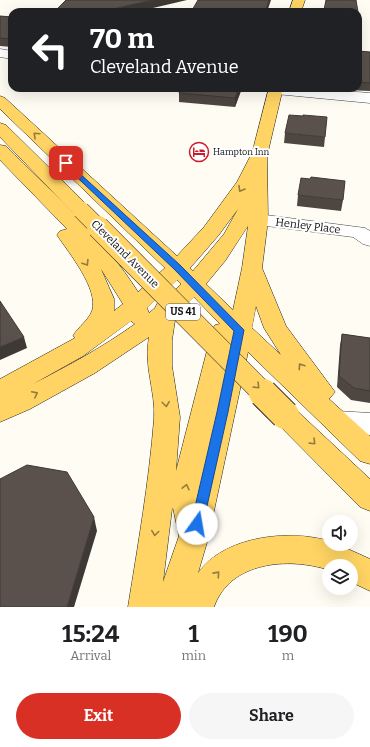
<!DOCTYPE html>
<html lang="en">
<head>
<meta charset="utf-8">
<style>
	body { margin:0; font-family:Bitter,serif; background:#f6f6f6; color:#202124; height:100vh; display:flex; flex-direction:column; font-size:15px; white-space:nowrap }
	* { box-sizing:border-box; margin:0 }
	p { font-size:13px; color:#757577 }
	.icon { flex:none; width:22px; height:22px; fill:none; stroke:currentColor; stroke-width:2; stroke-linecap:round; stroke-linejoin:round }
	.map { position:relative; height:607px; overflow:hidden }
	.side { display:flex; flex-direction:column; background:#fff; flex:1 }
	.side>* { flex:none }
	.banner { position:absolute; left:8px; top:8px; width:354px; height:84px; border-radius:12px; box-shadow:0 4px 16px #0002; background:#202124; color:#fff; overflow:hidden }
	.buttons { position:absolute; left:322px; top:515px; display:grid; gap:8px }
	.buttons a { display:grid; place-items:center; width:36px; height:36px; border-radius:50%; background:#fff; box-shadow:0 4px 16px #0002; font-size:20px }
	.pin { position:absolute; display:grid; place-items:center; width:34px; height:34px; color:#fff; margin:-17px; border-radius:8px; box-shadow:0 2px 6px #0006 }
	.me { position:absolute; width:44px; margin:-22px; rotate:13deg; stroke-linejoin:round; filter:drop-shadow(0 0 3px #0008) }
	.turn { display:flex; align-items:center; gap:14px; height:84px; padding:0 16px; font-size:18px }
	.turn .icon { width:52px; height:52px; stroke-width:2.5 }
	.turn b { display:block; font-size:28px; line-height:34px }
	.eta { display:flex; justify-content:space-evenly; align-items:center; height:68px; text-align:center }
	.eta b { font-size:24px; font-weight:700; line-height:28px }
	.action { display:flex; gap:8px; margin-top:auto; padding:8px 16px }
	.action a { flex:1; height:46px; border-radius:24px; background:#d93025; color:#fff; font-size:16px; font-weight:700; line-height:46px; text-align:center }
	.action a+a { background:#f6f6f6; color:#202124 }
	.map>svg:first-child { display:block }
	.lines { fill:none; stroke-linecap:round; stroke-linejoin:round }
	.minor-casing { stroke:#434343; stroke-width:1 }
	.major-casing { stroke:#212121; stroke-width:1 }
	.minor { fill:#fff; fill-rule:evenodd }
	.major { fill:#ffd464; fill-rule:evenodd }
	.major-bridge-far2-casing { stroke:#212121; stroke-width:18; stroke-linecap:butt }
	.major-bridge-far1-casing { stroke:#212121; stroke-width:23; stroke-linecap:butt }
	.major-bridge-casing { stroke:#212121; stroke-width:30; stroke-linecap:butt }
	.major-bridge-far2 { stroke:#ffd464; stroke-width:17 }
	.major-bridge-far1 { stroke:#ffd464; stroke-width:22 }
	.major-bridge { stroke:#ffd464; stroke-width:28 }
	.wall { fill:#4d4641 }
	.shaded-wall { fill:#3f3935 }
	.building { fill:#5a514c; stroke:#3f3935 }
	.oneway { stroke:#937c3e }
	.route { fill:#1a73e8; stroke:#114b97 }
	.labels { text-anchor:middle; dominant-baseline:central; stroke-width:4; stroke-linejoin:round; paint-order:stroke }
	.far-poi-label { font-size:9px; fill:#101010; stroke:#fff; text-anchor:start }
	.shield { fill:#fff; stroke:#585858; stroke-width:1 }
	.shield-label { font-size:10px; font-weight:bold; fill:#101010 }
	.street-label { font-size:11px; fill:#101010; stroke:#fff }
</style>
</head>
<body>
<div class="map">
<svg width="370" height="607" viewBox="0 0 370 607">
	<rect width="100%" height="100%" fill="#fffcf4"/>
	<g class="lines">
		<g class="minor-casing">
			<g id="minor">
				<path d="M0 49 12 51V59L0 57Z"/>
				<path d="M270 88H305L370 93V103L276 94 271 93 269 90Z"/>
				<path d="M258 214 365 228 370 231V246L363 244 353 237 251 224 248 220 251 216Z"/>
				<path d="M337 411 370 413V435L337 433 328 429 324 422 328 415Z"/>
			</g>
		</g>
		<g class="major-casing">
			<g id="major">
				<path d="M293 0H305L301 12H289Z"/>
				<path d="M269 88H283L267 156 268 220 262 268 286 326 335 392 329 399 370 436V464L360 461 248 352 208 539 198 573C224 536 289 529 329 541V544H337L370 559V591L351 582V566H329V570C289 557 230 561 214 607H128C138 545 149 482 154 419 156 392 143 365 149 337L95 373 30 409 0 422V400L4 398 0 400V379L75 338 73 336C78 327 88 321 92 311 99 289 69 253 57 235L60 231 67 229 0 160V145L6 146C52 193 103 236 138 292L165 268 0 109V96L5 98 177 256 204 227 237 182 252 153ZM238 209 224 234 193 271 190 268 218 236ZM248 226 242 268 233 310 206 284 225 261ZM101 269 123 304 114 311V299ZM177 280 181 284 167 298 159 300 155 308 149 313 147 308ZM194 297 220 324 215 325 212 331 176 471 180 417 172 366V340L176 314ZM256 306 264 328 281 355 252 328ZM131 321 135 324C103 347 68 366 33 384L83 356ZM173 508 179 536 163 582 172 509Z"/>
				<path d="M0 123 6 125 88 206 90 210 88 214 81 216 74 214 0 137Z"/>
				<path d="M285 405 294 408 370 479V511L360 507 276 422 272 415 276 408Z"/>
			</g>
		</g>
		<use href="#minor" class="minor"/>
		<use href="#major" class="major"/>
		<g class="major-bridge-far2-casing">
			<path id="major-bridge-far2" d="M81 210 99 228"/>
		</g>
		<g class="major-bridge-far1-casing">
			<path id="major-bridge-far1" d="M98 227 264 394"/>
		</g>
		<g class="major-bridge-casing">
			<path id="major-bridge" d="M263 393 285 415"/>
		</g>
		<use href="#major-bridge-far2" class="major-bridge-far2"/>
		<use href="#major-bridge-far1" class="major-bridge-far1"/>
		<use href="#major-bridge" class="major-bridge"/>
	</g>
	<g class="wall">
		<path d="M0 16 12 17V47L0 46Z"/>
		<path d="M358 51 370 52V91L346 90V88H358Z"/>
		<path d="M181 88H242L235 107 179 102V93Z"/>
		<path d="M285 133 325 137 324 147 284 143Z"/>
		<path d="M298 195 343 200 341 211 297 206Z"/>
		<path d="M342 334 370 338V403L351 400 337 387 340 345Z"/>
	</g>
	<g class="shaded-wall">
		<path d="M152 0H187L136 12H100Z"/>
		<path d="M269 0H271L267 12H265Z"/>
		<path d="M239 88H242L235 107V98Z"/>
		<path d="M24 337 27 348 0 360V347Z"/>
		<path d="M94 517 97 531 74 607H67Z"/>
	</g>
	<g class="building">
		<path d="M66 0H152L100 12H54Z"/>
		<path d="M198 0H269L265 12H191Z"/>
		<path d="M326 0H356L359 18 358 36V12H315L316 10H324Z"/>
		<path d="M0 16 12 17V39L0 38Z"/>
		<path d="M358 51 370 52V83L358 82Z"/>
		<path d="M181 88H239L235 98 179 93Z"/>
		<path d="M289 115 303 116V115L327 117 325 137 285 133Z"/>
		<path d="M311 177 345 181 343 200 298 195 301 178 310 179Z"/>
		<path d="M0 301 24 337 0 347Z"/>
		<path d="M342 334 370 338V391L354 388 339 376Z"/>
		<path d="M27 465 67 472 94 517 67 607H0V479Z"/>
	</g>
	<defs><path id="oneway-chevron" d="M-2-3.5L2.5 0L-2 3.5" fill="none" stroke-width="1.6" stroke-linecap="round" stroke-linejoin="round"/></defs>
	<g class="oneway">
		<use href="#oneway-chevron" transform="translate(36 135) rotate(-137)"/>
		<use href="#oneway-chevron" transform="translate(241 189) rotate(120)"/>
		<use href="#oneway-chevron" transform="translate(86 263) rotate(58)"/>
		<use href="#oneway-chevron" transform="translate(301 366) rotate(-124)"/>
		<use href="#oneway-chevron" transform="translate(257 386) rotate(45)"/>
		<use href="#oneway-chevron" transform="translate(35 394) rotate(-27)"/>
		<use href="#oneway-chevron" transform="translate(166 404) rotate(83)"/>
		<use href="#oneway-chevron" transform="translate(313 442) rotate(44)"/>
		<use href="#oneway-chevron" transform="translate(186 487) rotate(-77)"/>
		<use href="#oneway-chevron" transform="translate(155 533) rotate(98)"/>
		<use href="#oneway-chevron" transform="translate(217 574) rotate(-48)"/>
	</g>
	<path class="route" d="M66 161 180 265 244 330 228 412 203 524 201 528 197 530 192 528 191 524 217 412 234 331 174 269 64 165 63 163Z"/>
	<defs>
		<g id="hotel-ring" transform="scale(1)"><circle r="9.5" fill="#fff" stroke="#ce1b29" stroke-width="1.5"/><path d="M-6-4.5h1.5V1H6V5H4.5V3h-9V5H-6ZM-4 0a1.8 1.8 0 1 1 3.6 0ZM.5 0V-2.5h3Q6-2.5 6 0Z" fill="#ce1b29"/></g>
	</defs>
	<g fill-rule="evenodd">
		<use href="#hotel-ring" x="199" y="152"/>
	</g>
	<g class="labels">
		<g class="far-poi-label">
			<text x="213" y="152">Hampton Inn</text>
		</g>
		<rect class="shield" x="166" y="304" width="34" height="16" rx="3"/>
		<g class="shield-label">
			<text x="183" y="312">US 41</text>
		</g>
		<g class="street-label">
			<text transform="translate(308 226) rotate(7)">Henley Place</text>
			<text transform="translate(125 254) rotate(45)">Cleveland Avenue</text>
		</g>
	</g>
</svg>
<div class="buttons">
<a><svg class="icon" aria-label="sound" viewBox="0 0 24 24"><path d="M4 9h4l5-4v14l-5-4H4zM17 9q2 3 0 6"/></svg></a>
<a><svg class="icon" aria-label="layers" viewBox="0 0 24 24"><path d="M12 4l9 5-9 5-9-5zM3 14l9 5 9-5"/></svg></a>
</div>
<div class="pin" style="left:66px;top:163px;background:#d93025"><svg class="icon" aria-label="arrive" viewBox="0 0 24 24"><path d="M6 21V4h12l-3 4 3 4H6"/></svg></div>
<svg class="me" style="left:197px;top:524px" viewBox="-20 -20 40 40"><circle r="19" fill="#fff"/><path d="M0-13L10 11 0 6-10 11z" fill="#1a73e8"/></svg>
<div class="banner">
<div class="turn"><svg class="icon" aria-label="left" viewBox="0 0 24 24"><path d="M17 20v-9H6M10 6l-5 5 5 5"/></svg><div><b>70 m</b>Cleveland Avenue</div></div>
</div>
</div>
<section class="side">
<div class="eta">
<div><b>15:24</b><p>Arrival</p></div>
<div><b>1</b><p>min</p></div>
<div><b>190</b><p>m</p></div>
</div>
<div class="action"><a>Exit</a><a>Share</a></div>
</section>
</body>
</html>
